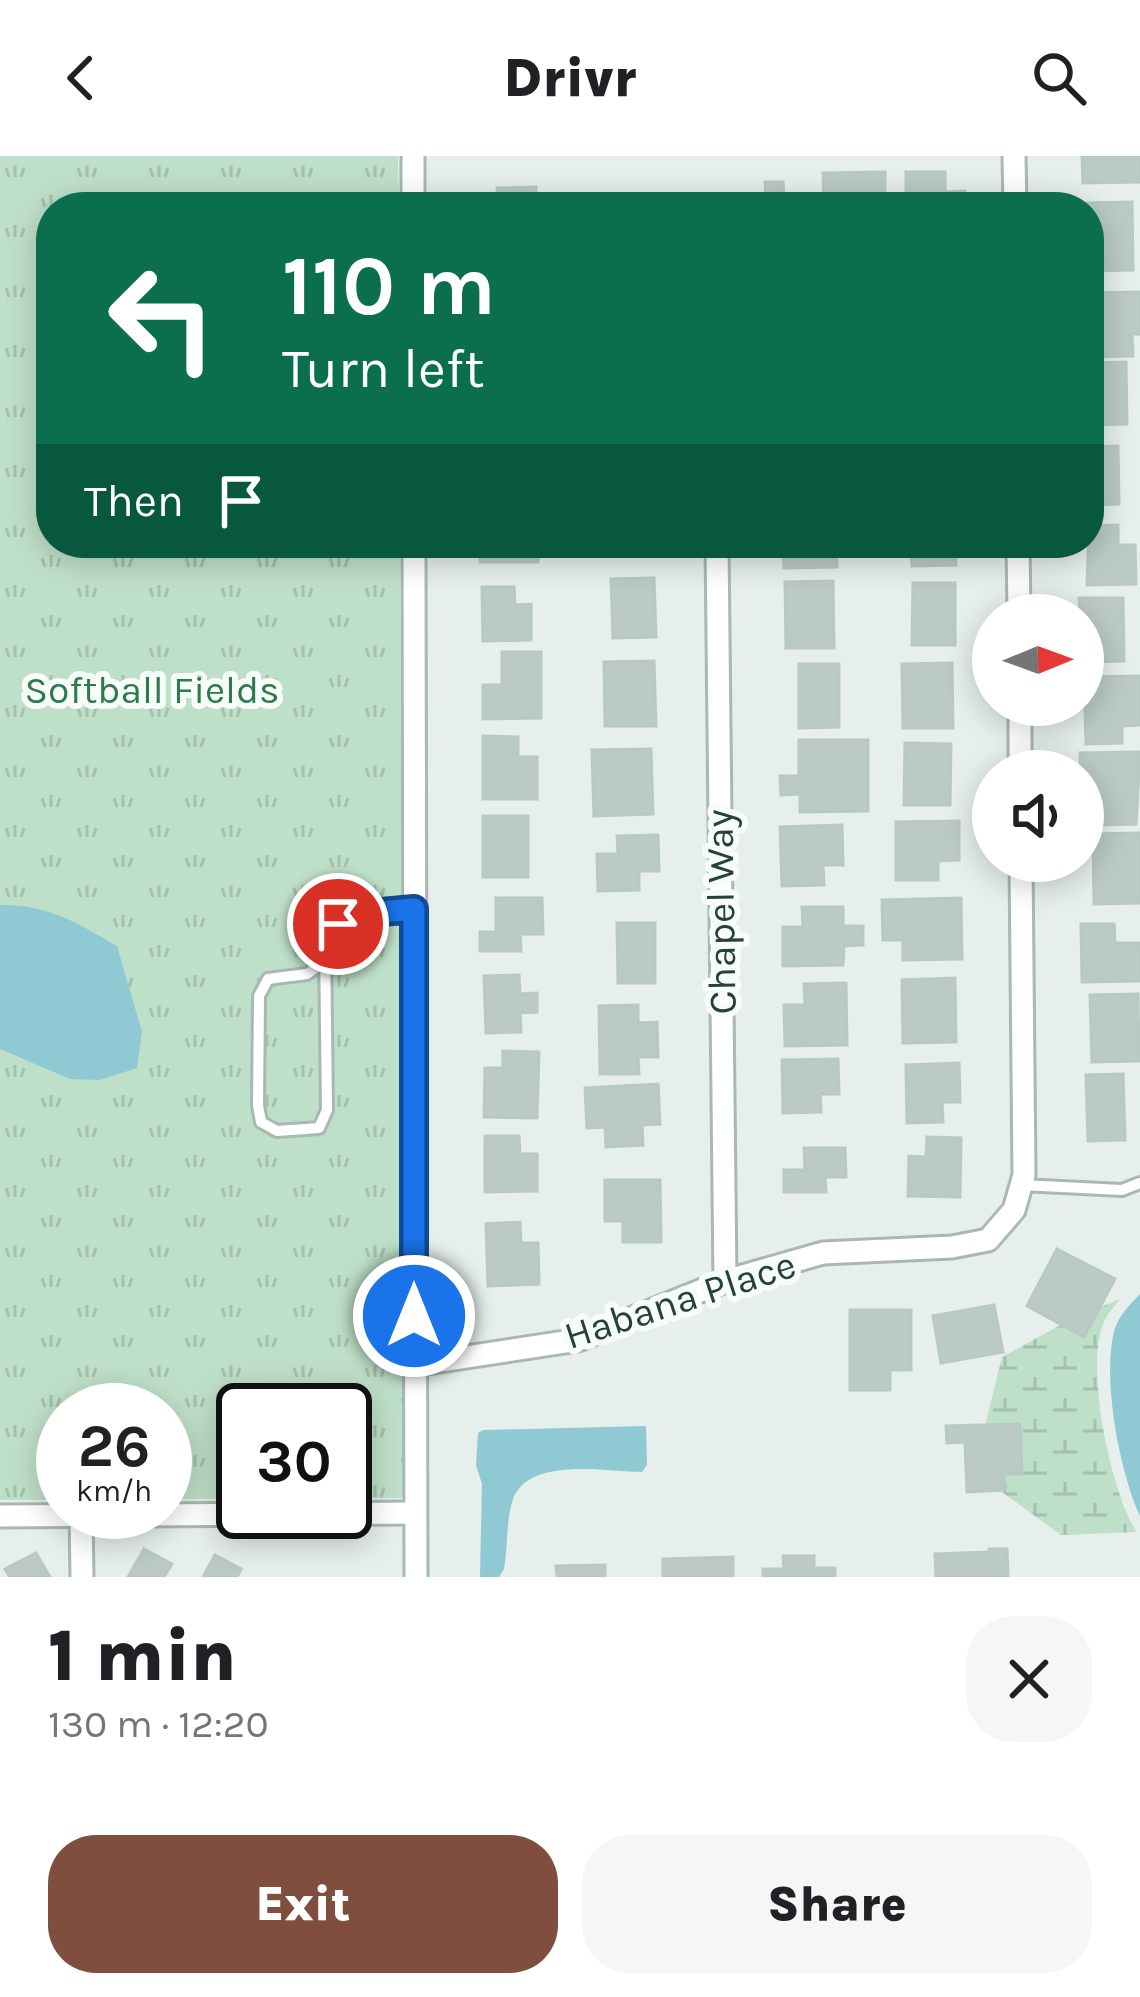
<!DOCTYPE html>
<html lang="en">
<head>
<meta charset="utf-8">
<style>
	body { margin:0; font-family:Karla,sans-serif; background:#f6f6f6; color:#202124; height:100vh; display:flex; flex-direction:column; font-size:45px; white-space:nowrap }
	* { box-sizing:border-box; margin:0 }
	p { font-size:39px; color:#757577 }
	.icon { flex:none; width:66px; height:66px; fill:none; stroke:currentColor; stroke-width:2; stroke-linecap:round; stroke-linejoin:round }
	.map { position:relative; height:1421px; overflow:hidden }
	.panel { display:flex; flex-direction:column; background:#fff; flex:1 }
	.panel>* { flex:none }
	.top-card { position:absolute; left:36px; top:36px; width:1068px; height:366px; border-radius:48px; box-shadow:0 6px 30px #0003; background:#0b6e4f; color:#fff; overflow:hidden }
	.needle { width:78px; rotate:89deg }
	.tools { position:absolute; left:972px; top:438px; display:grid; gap:24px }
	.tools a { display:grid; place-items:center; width:132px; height:132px; border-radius:50%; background:#fff; box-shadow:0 6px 30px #0003; font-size:60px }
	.speed { position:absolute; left:36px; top:1227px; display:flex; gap:24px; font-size:60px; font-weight:700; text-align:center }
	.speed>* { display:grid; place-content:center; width:156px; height:156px; border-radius:50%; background:#fff; box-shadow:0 6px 30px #0003; line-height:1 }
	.speed small { font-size:30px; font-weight:400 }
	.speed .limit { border:6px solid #111; border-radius:18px; background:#fff; color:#111 }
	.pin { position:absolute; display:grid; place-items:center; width:102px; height:102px; color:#fff; margin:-51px; border:6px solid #fff; border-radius:50%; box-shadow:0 3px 12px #0007 }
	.me { position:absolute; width:132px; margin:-66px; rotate:0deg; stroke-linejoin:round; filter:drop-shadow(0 0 9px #0008) }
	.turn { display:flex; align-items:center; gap:42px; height:252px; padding:0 48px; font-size:54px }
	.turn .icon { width:156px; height:156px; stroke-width:2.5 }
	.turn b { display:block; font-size:84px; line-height:102px }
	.then { display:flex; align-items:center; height:114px; padding:0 48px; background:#0003; gap:24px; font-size:45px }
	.round { display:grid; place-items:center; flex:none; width:126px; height:126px; border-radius:48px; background:#f6f6f6 }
	.headline { display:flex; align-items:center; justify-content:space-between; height:204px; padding:0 48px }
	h1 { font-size:72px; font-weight:800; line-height:90px }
	.primary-button { display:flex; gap:24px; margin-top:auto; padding:24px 48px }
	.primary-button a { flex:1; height:138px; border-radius:48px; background:#7f4e3f; color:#fff; font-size:48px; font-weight:800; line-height:138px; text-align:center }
	.primary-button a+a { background:#f6f6f6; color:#202124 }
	header { display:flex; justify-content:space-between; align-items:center; height:156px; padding:0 48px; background:#fff; font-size:54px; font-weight:800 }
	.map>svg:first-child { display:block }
	.wetland { fill:url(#wetland-marsh) }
	.park { fill:url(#park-tufts) }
	.water { fill:#8ec9d4 }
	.building { fill:#bbcac4; stroke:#b8c9c2; stroke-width:3 }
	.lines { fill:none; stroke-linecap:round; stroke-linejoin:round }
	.service-casing { stroke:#a8b8b2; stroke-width:16 }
	.minor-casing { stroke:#a8b8b2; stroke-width:27 }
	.service { stroke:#fff; stroke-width:10 }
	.minor { stroke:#fff; stroke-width:21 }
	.route-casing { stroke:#114b97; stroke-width:30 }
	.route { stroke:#1a73e8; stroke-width:21 }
	.labels { text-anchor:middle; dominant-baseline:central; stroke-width:12; stroke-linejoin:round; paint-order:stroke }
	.park-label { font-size:39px; fill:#2d7a4b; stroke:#f7fbf9 }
	.street-label { font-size:39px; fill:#24423a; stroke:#f7fbf9 }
</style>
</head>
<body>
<header><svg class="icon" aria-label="back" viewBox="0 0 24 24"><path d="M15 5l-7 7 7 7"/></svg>Drivr<svg class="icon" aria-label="search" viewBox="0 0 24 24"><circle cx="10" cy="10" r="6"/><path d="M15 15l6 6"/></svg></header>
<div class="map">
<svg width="1140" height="1421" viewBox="0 0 1140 1421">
	<defs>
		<pattern id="wetland-marsh" width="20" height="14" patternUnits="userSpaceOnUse" patternTransform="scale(3)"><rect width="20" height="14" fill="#bfe0c8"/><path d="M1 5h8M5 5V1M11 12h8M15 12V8" fill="none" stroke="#a4c1ad"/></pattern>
		<pattern id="park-tufts" width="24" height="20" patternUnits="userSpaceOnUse" patternTransform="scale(3)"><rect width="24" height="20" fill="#bfe0c8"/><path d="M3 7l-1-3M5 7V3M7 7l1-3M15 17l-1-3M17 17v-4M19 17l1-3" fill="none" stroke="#a4c1ad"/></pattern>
	</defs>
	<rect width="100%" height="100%" fill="#e6efeb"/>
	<path class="wetland" d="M1120 1143C1115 1150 1107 1158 1104 1166 1084 1210 1111 1338 1137 1376L1061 1379 999 1334 984 1274 1002 1201 1068 1165Z"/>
	<path class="park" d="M0 0H398L399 51H51V387H400L404 1342H345V1254H243V1343H165V1254H63V1344H0Z"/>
	<g class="water">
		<path d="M0 749C47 748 78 767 117 790L142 876 137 912 100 924 70 923 0 893Z"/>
		<path d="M1140 1138V1360C1120 1316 1102 1224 1114 1176 1117 1162 1130 1148 1140 1138Z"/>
		<path d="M646 1270 647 1309 642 1316C605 1315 525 1300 512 1346 506 1367 508 1392 504 1413L499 1421H480L482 1328 476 1309 478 1277 483 1274Z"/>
	</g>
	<g class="building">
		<path d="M1082 0H1140V26L1083 27Z"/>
		<path d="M885 16V51H824L823 17Z"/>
		<path d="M906 16H945V36L965 35V51H906Z"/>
		<path d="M765 26H783L784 42 802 41V51H749V44L766 43Z"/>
		<path d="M536 31V51H498L497 32Z"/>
		<path d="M1132 46 1133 114 1089 115 1087 47Z"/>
		<path d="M1140 136V178H1132L1133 200 1089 201V137Z"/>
		<path d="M1126 206 1127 268 1089 269 1093 207Z"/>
		<path d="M1118 290 1119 348 1089 349V291Z"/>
		<path d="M1118 369V389H1135L1136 428 1087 429 1089 370Z"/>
		<rect x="480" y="387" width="58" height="19"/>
		<path d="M597 387H658V397L597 398Z"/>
		<path d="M783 387H836L837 411 784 412Z"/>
		<path d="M911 387H955L956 409 912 410Z"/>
		<path d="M654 422 656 481 613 482 611 423Z"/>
		<path d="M833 425 834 492H786L785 426Z"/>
		<path d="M913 427H955V489H912Z"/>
		<path d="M482 431H514L515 449 531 448V484L483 485Z"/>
		<path d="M1079 442H1123L1124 505 1083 506Z"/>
		<path d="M502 496H541V562L483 563V529H502Z"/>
		<path d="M654 505 656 570H605L604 506Z"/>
		<path d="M952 507 953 572H903L902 508Z"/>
		<path d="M799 508H839V571L799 572Z"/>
		<path d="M1140 520V569L1122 570V587L1086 588 1084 521Z"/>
		<path d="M483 580 518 581V601H537V643H483Z"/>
		<path d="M799 584H868V655L800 656V638L781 639 780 620H799Z"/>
		<path d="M905 587 951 588 950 649H904Z"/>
		<path d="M651 593 653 658 594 660 592 594Z"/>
		<path d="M1140 596 1136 668 1100 669V651L1083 652 1080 597Z"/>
		<rect x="483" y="660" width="45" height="61"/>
		<path d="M959 665V704L938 705V724H896V666Z"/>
		<path d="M842 669 843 709H823L824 729 782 730 780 671Z"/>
		<path d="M1140 677V747L1094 748 1093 678Z"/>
		<path d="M658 679 659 715H639V734L598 735 597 698H618L617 680Z"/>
		<path d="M496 742H542L543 778H520L521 795H480V776H496Z"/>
		<path d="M961 742 962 803 903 804V784H883L882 744Z"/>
		<path d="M802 751H843V770H863V789L844 790 843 809 783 810V771H803Z"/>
		<path d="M617 767H655V827H618Z"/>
		<path d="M1081 768H1114L1115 787H1140V825L1082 826Z"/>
		<path d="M519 819 520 838 537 837V856L520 857 521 876 486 877 484 820Z"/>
		<path d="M955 822 956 886 903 887 902 824Z"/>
		<path d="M846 827 847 889 785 890 784 849H805L804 828Z"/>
		<path d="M1138 838 1139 905 1092 906 1090 839Z"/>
		<path d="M638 849V867L657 866 658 901H638L639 918H600L599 850Z"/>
		<path d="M503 895 539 896 537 962 484 961 485 912H503Z"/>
		<path d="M838 903 839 938H820L821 956 783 957 782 904Z"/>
		<path d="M959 907 960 946H942L943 966 907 967 906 909Z"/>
		<path d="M1123 918 1125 984 1088 985 1086 919Z"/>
		<path d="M658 928 660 968 642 969 643 989 606 991 605 971 587 972 585 932Z"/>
		<path d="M485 980H519L520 998H537V1035L485 1036Z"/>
		<path d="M927 981 961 982 960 1041 908 1040 909 1000 926 1001Z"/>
		<path d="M804 992H845L846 1021H825L826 1036H784V1014H805Z"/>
		<path d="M605 1024H660L661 1086H623V1065H605Z"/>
		<path d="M520 1066 521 1087H538L539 1128 488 1130 486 1068Z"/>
		<path d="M1057 1093 1115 1123 1084 1181 1027 1150Z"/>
		<path d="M994 1149 1003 1196 941 1207 933 1160Z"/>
		<path d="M850 1154H911V1214H890V1234H850Z"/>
		<path d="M1020 1268 1022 1318H1004V1334L967 1336 965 1286 947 1287 946 1270Z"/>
		<path d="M144 1393 172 1408 164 1421H128Z"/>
		<path d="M989 1393H1007L1008 1421H936L935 1398 989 1396Z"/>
		<path d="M36 1397 50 1421H10L5 1413Z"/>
		<path d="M215 1399 241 1413 237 1421H203Z"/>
		<path d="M783 1400H814V1412H835V1421H763V1413H784Z"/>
		<path d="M733 1401V1421H663V1403Z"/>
		<path d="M605 1409V1421H557L556 1410Z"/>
	</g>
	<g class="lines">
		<g class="service-casing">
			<g id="service">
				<path d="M323 807 307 818 268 823 259 840 258 949 261 966 277 975 319 972 327 954 325 786C347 754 378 755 414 753"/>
				<path d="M1021 1029 1122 1034 1140 1027"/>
			</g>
		</g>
		<g class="minor-casing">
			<g id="minor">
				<path d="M1014 0 1015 51"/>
				<path d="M413 51V0"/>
				<path d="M414 387 416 1421"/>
				<path d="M717 387 725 1125"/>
				<path d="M1018 387 1019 459"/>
				<path d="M1020 549V615"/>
				<path d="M414 1209 578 1184 725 1125 823 1097 952 1091 988 1084 1014 1054 1024 1019 1021 705"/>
				<path d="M81 1359 82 1421"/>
				<path d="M0 1360 415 1357"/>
			</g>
		</g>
		<use href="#service" class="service"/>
		<use href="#minor" class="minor"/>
	</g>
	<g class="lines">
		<g class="route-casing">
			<path id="route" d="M338 768 371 757 414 753V1160"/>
		</g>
		<use href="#route" class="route"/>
	</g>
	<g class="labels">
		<g class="park-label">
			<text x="152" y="534">Softball Fields</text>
		</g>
		<g class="street-label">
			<text transform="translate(721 756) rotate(-91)">Chapel Way</text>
			<text transform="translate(680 1144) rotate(-18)">Habana Place</text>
		</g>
	</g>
</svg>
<div class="tools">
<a><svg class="needle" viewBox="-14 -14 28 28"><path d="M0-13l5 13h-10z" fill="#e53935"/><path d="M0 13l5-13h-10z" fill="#757577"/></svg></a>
<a><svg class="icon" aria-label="sound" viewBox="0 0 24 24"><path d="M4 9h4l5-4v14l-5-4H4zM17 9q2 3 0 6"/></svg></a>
</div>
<div class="speed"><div>26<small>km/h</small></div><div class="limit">30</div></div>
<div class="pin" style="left:338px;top:768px;background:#d93025"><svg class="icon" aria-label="arrive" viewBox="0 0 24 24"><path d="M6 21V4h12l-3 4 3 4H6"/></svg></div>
<svg class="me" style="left:414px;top:1160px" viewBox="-20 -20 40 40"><circle r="17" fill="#1a73e8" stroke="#fff" stroke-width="3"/><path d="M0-11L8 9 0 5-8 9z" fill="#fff"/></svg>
<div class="top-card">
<div class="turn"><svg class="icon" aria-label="left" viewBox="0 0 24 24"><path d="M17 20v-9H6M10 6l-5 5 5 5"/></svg><div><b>110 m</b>Turn left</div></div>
<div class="then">Then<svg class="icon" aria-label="arrive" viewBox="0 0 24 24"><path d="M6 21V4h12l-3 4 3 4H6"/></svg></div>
</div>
</div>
<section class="panel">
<div class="headline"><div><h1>1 min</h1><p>130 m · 12:20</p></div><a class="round"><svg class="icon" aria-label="close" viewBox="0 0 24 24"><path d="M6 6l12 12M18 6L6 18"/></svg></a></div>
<div class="primary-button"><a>Exit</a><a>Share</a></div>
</section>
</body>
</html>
